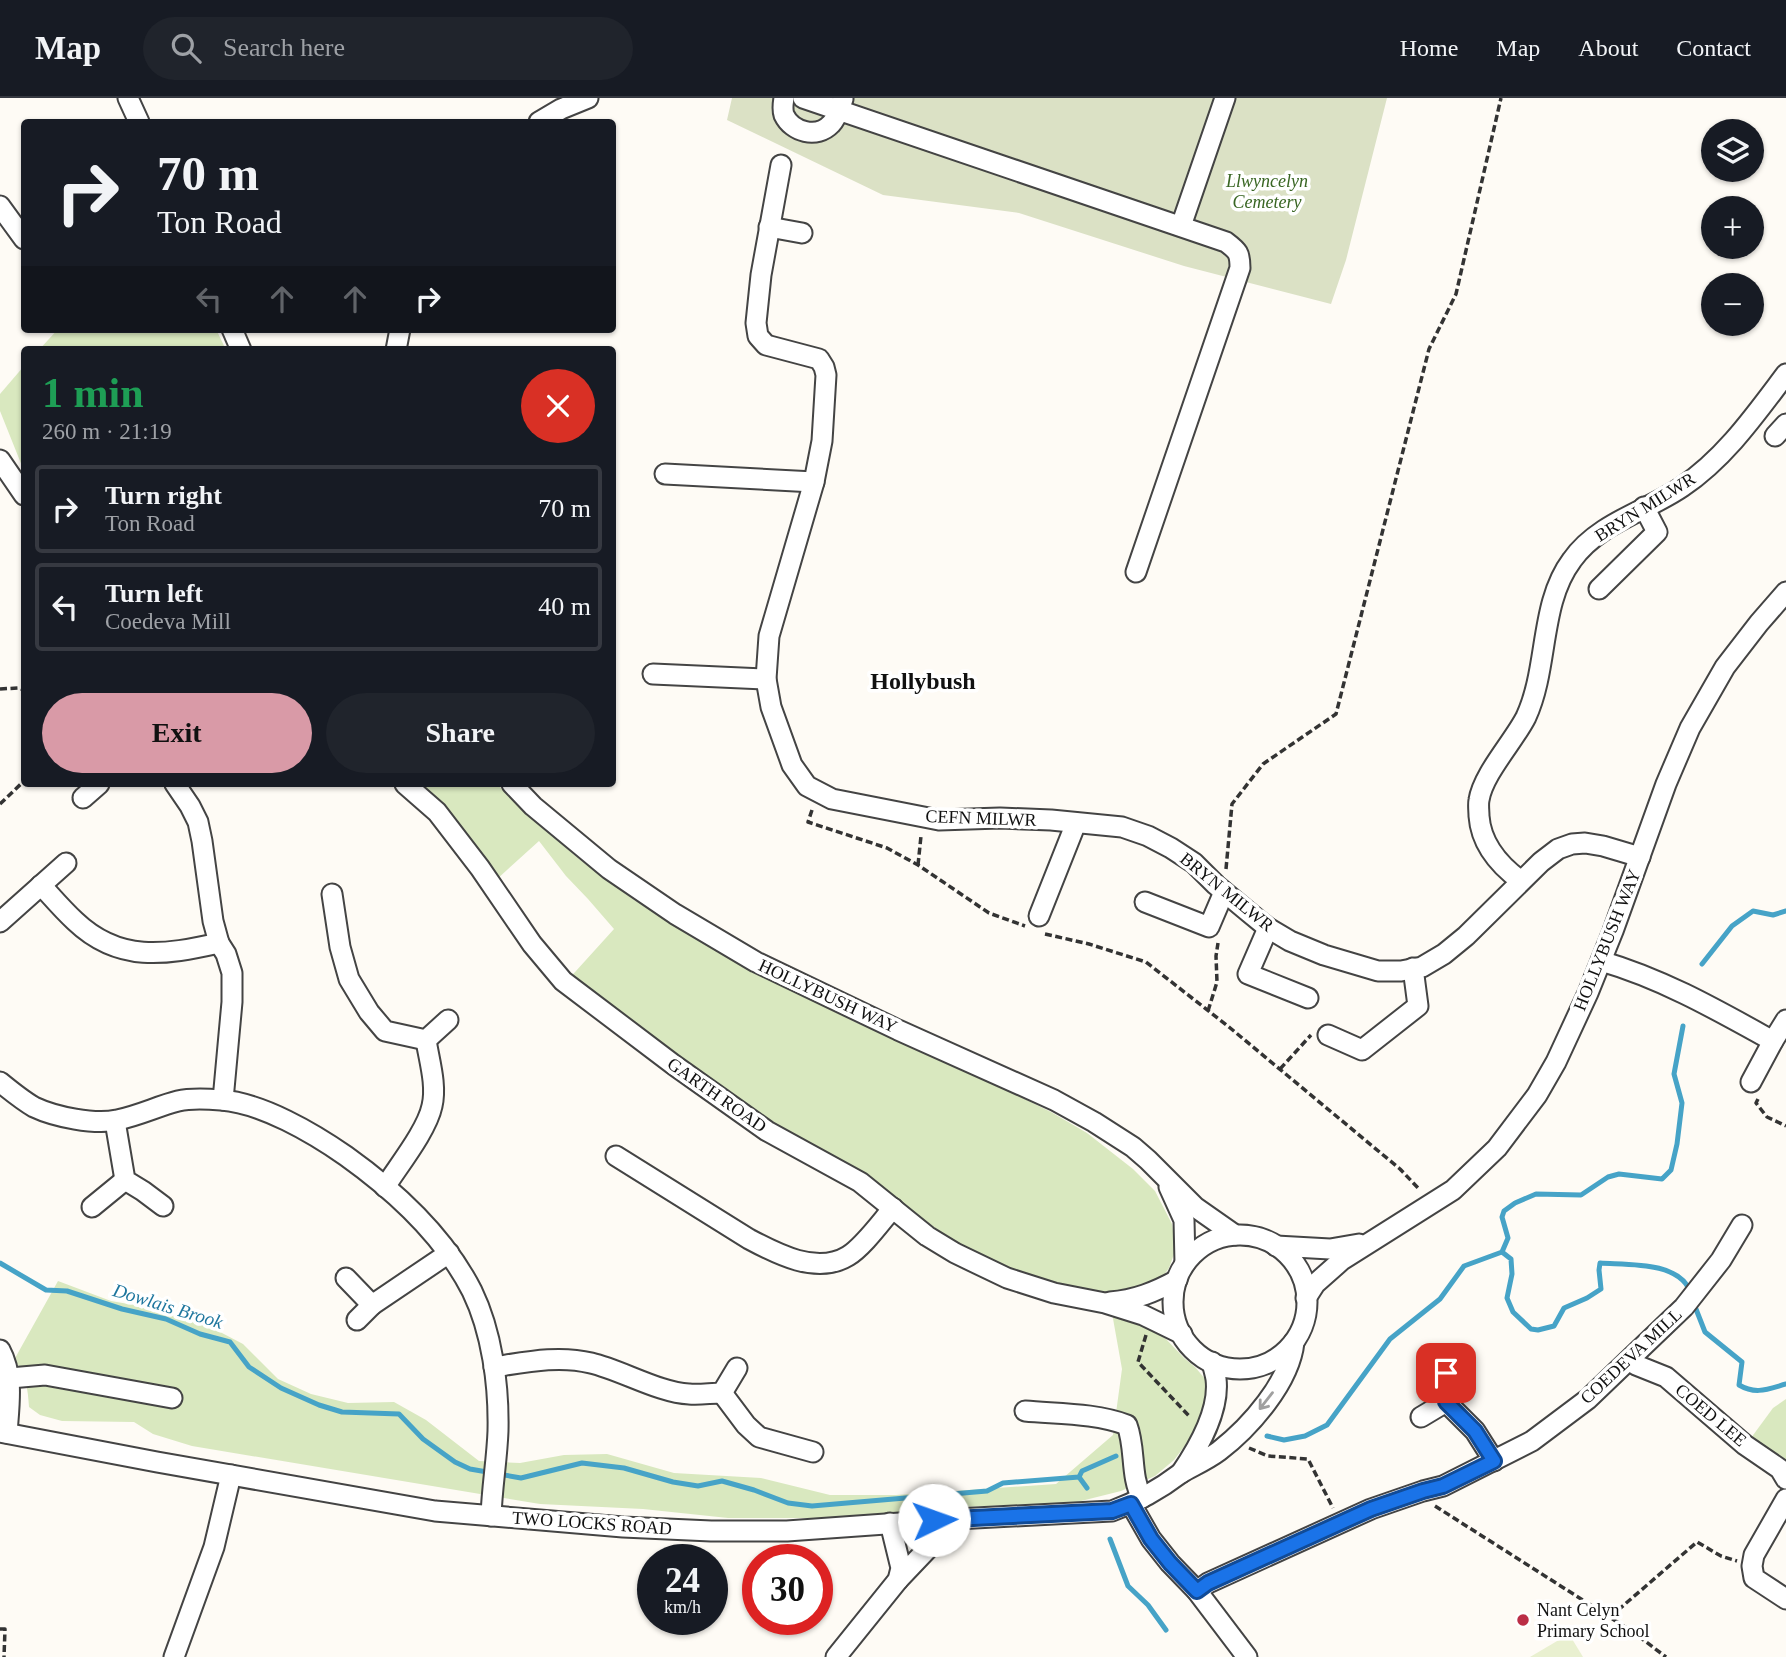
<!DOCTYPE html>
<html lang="en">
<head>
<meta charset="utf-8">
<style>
	body { margin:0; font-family:Georgia,serif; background:#20242c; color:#f1f3f6; height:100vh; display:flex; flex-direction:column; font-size:26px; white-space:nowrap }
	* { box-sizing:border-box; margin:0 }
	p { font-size:23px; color:#9ea1a6 }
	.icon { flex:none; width:38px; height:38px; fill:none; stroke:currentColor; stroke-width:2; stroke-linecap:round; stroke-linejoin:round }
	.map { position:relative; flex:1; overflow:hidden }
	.sheet { position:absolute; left:21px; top:248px; width:595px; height:441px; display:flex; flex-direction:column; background:#171b24; border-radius:7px; box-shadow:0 2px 5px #0004 }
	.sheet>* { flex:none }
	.guide { position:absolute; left:21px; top:21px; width:595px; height:214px; border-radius:7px; box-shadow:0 2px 5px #0004; background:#171b24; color:#f1f3f6; overflow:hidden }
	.fabs { position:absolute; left:1701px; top:21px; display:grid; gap:14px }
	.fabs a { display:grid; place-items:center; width:63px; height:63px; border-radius:50%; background:#171b24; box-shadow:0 2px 5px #0004; font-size:35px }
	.speed { position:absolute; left:637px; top:1446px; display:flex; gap:14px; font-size:35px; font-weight:700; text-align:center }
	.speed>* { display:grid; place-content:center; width:91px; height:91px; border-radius:50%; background:#171b24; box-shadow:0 2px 5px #0004; line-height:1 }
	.speed small { font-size:18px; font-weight:400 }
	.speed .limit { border:10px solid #d22; background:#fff; color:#111 }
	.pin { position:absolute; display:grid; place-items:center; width:60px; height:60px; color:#fff; margin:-30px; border-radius:14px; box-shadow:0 4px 10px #0006 }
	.me { position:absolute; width:77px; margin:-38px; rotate:87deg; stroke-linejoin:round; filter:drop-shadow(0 0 5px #0008) }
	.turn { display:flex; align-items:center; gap:24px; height:147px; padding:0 21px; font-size:32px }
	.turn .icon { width:91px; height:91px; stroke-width:2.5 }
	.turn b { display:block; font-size:49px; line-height:60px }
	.lanes { display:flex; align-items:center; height:66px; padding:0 21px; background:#0003; justify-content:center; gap:35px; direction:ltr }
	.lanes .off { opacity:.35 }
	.round { display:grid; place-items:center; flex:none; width:74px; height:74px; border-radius:37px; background:#20242c }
	.head { display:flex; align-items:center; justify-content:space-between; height:119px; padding:0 21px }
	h1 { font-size:42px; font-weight:600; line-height:52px; color:#1e9e55 }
	.cta { display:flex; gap:14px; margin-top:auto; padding:14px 21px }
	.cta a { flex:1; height:80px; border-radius:42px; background:#d99aa7; color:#111; font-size:28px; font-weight:600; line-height:80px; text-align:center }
	.cta a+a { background:#20242c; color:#f1f3f6 }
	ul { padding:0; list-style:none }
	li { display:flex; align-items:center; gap:21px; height:88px; margin:0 14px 10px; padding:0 7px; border:4px solid #363941; border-radius:7px }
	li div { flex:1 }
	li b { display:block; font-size:26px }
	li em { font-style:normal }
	header { display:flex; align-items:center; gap:42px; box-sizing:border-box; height:98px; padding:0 35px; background:#171b24; border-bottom:2px solid #363941 }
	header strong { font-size:33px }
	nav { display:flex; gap:38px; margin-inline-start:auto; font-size:24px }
	.search { width:490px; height:63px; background:#20242c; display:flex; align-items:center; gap:18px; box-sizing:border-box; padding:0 24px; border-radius:38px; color:#9ea1a6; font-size:26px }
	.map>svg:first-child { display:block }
	.green { fill:#d9e8bf }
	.cemetery { fill:#dbe1c5 }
	.pitch { fill:#e9f0d0 }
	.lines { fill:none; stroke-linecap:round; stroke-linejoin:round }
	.stream { stroke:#46a3c7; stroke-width:5 }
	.minor-casing { stroke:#444; stroke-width:23 }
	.path { stroke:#333; stroke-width:3.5; stroke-dasharray:7 3.5; stroke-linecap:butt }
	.minor { stroke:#fff; stroke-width:19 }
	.oneway { stroke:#a0a0a0 }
	.route-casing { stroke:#114b97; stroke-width:18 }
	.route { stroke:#1a73e8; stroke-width:12 }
	.poi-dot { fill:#bb2e46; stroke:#fff; stroke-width:2.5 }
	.labels { text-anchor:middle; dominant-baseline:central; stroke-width:7; stroke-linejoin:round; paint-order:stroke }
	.park-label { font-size:18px; font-style:italic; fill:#396623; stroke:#fff }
	.street-label { font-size:18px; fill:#111; stroke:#fff }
	.poi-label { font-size:18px; fill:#111; stroke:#fff; text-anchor:start }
	.water-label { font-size:19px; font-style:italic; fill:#1e769e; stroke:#fff }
	.district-label { font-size:24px; font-weight:bold; fill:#111; stroke:#fff }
</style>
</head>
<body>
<header>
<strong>Map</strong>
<div class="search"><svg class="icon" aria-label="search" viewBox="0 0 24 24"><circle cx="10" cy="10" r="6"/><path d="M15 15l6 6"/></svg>Search here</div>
<nav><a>Home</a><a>Map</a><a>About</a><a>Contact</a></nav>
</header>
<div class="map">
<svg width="1786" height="1559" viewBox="0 0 1786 1559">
	<rect width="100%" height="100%" fill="#fefbf5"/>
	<g class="green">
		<path d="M58 231H216L226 252H39Z"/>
		<path d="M24 268V373L0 313V296Z"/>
		<path d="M402 686H497L517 707 579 761 634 802 738 865 855 924 945 963 1004 991 1051 1014 1087 1035 1133 1071 1155 1093 1172 1126 1174 1140V1156L1169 1170 1162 1180 1129 1195 1077 1197 983 1163 946 1138 873 1083 802 1045 742 1006 566 884 614 831 588 801 566 778 539 743 496 782Z"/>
		<path d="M58 1183 111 1203 140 1208 201 1224 243 1246 278 1281 311 1296 348 1305 394 1304 426 1322 479 1363 520 1365 564 1357 607 1356 674 1375 761 1380 830 1397H896L1056 1386 1113 1337 1122 1271 1112 1215 1143 1225 1166 1241 1184 1260 1195 1269 1206 1282 1204 1310 1190 1341 1174 1362 1155 1378 1121 1393 1073 1405 962 1409 825 1420H728L643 1411 540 1406 192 1348 153 1336 134 1324 62 1323 40 1317 29 1309C28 1292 26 1275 14 1262Z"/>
		<path d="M1786 1301V1369L1748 1344 1773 1310Z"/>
	</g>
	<path class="cemetery" d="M732 0H1387L1346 162 1331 206 1184 168 1019 115 883 97 727 22Z"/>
	<path class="pitch" d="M1569 1536 1583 1559H1530Z"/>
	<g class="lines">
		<g class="stream">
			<path d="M1702 866 1732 828 1753 813 1773 817 1786 813"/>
			<path d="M1502 1154 1511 1161 1512 1176 1507 1200 1513 1214 1531 1231 1538 1232 1554 1228 1564 1210 1587 1200 1601 1191 1599 1172 1600 1165C1627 1167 1678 1163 1690 1193"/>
			<path d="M0 1165 46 1192 67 1193 122 1211 166 1221 200 1236 230 1244 249 1269 281 1290 319 1307 342 1314 399 1316 423 1341 455 1364 470 1371 521 1380 582 1365 624 1370 673 1384 698 1388 722 1383 754 1392 788 1405 812 1408 987 1393 1003 1385 1079 1379 1082 1373 1116 1358"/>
			<path d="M1694 1206 1705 1234 1742 1264 1739 1287C1756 1297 1768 1291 1786 1286"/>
			<path d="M1267 1338 1284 1342 1305 1338 1327 1327 1390 1241 1440 1201 1464 1168 1502 1154 1508 1140 1502 1119 1504 1113 1515 1105 1536 1096 1581 1097 1608 1079 1619 1076 1662 1081 1671 1072 1677 1046 1682 1005 1674 976 1683 928"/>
			<path d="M1079 1379 1087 1390"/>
			<path d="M1110 1441 1128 1488 1148 1507 1166 1532"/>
		</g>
		<g class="minor-casing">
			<g id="minor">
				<path d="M128 0 139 24"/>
				<path d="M784 0C783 6 782 11 784 17 792 34 817 41 831 26 837 20 840 9 843 1"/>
				<path d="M803 0 1226 144C1238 153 1240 155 1240 170L1136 474"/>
				<path d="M539 24 561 11 588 0"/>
				<path d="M781 67 761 177 756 225 758 238 766 247 819 261 824 269 826 277 822 343 814 384 769 538 766 581 771 609 792 667 807 688 832 701 939 722 1000 720 1051 722 1122 729 1148 738 1171 750 1194 765 1216 787 1246 812 1268 830 1290 843 1324 857 1378 873H1401L1422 869 1444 856 1466 838 1541 764 1558 751 1572 746 1585 745 1603 748 1640 759"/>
				<path d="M0 108 24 141"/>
				<path d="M1181 128 1225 0"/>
				<path d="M769 129 802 135"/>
				<path d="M232 231 241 252"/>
				<path d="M396 252 400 231"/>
				<path d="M1775 338 1786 326"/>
				<path d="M0 362 24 397"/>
				<path d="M665 376 814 384"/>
				<path d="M1599 491 1657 434 1644 409"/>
				<path d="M653 576 766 581"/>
				<path d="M175 686 190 708 198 724 202 743 213 823 219 845 226 856 232 875V904L223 1002"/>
				<path d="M405 686 437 714 480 770 532 846 563 883 674 967 767 1033 860 1084 927 1138 955 1155 1007 1180 1054 1195 1105 1205 1143 1217 1182 1236"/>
				<path d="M512 686 533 708 609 771 675 816 756 864 898 932 1054 1002 1094 1024 1133 1049 1148 1062 1195 1109 1235 1137"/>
				<path d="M83 700 99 686"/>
				<path d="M1521 783C1499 767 1481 746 1479 718 1479 713 1478 707 1479 702 1483 676 1514 643 1526 619 1549 569 1539 506 1572 462 1598 425 1647 413 1682 389 1725 360 1755 317 1786 276"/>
				<path d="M41 787C52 799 63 812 75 823 119 865 165 857 219 845"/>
				<path d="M332 796 340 849 349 881 369 914 385 933 426 942 448 922"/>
				<path d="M1145 804 1209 829 1224 794"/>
				<path d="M1039 818 1076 725"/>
				<path d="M0 824 66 765"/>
				<path d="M1268 830 1248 876 1308 900"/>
				<path d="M1601 863C1663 881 1717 912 1773 943"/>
				<path d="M1328 937 1362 952 1418 908 1413 870"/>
				<path d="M0 984C11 993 22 1002 34 1009 55 1019 95 1027 117 1022 138 1018 158 1008 178 1003 191 1000 208 1001 221 1002 262 1005 313 1035 346 1058 395 1093 444 1138 472 1193 492 1234 499 1287 498 1333 497 1361 492 1389 491 1418"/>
				<path d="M1751 984 1773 943 1786 922"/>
				<path d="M115 1023 125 1082 143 1093 163 1108"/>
				<path d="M616 1058 749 1141C777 1156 817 1177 848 1158 863 1149 881 1124 893 1110"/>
				<path d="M385 1089C399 1067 427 1032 432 1008 437 987 429 962 426 942"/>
				<path d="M1169 1089 1184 1122 1185 1165"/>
				<path d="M92 1109 125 1082"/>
				<circle cx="1240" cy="1204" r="67"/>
				<path d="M1276 1148 1330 1151 1359 1146"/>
				<path d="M346 1180 372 1207 449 1155"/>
				<path d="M1306 1200 1315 1186 1342 1162 1453 1092 1497 1050 1537 997 1556 964 1588 895 1613 833 1666 686 1690 630 1725 569 1759 525 1786 494"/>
				<path d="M1110 1204C1135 1202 1155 1194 1177 1182"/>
				<path d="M357 1222 372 1207"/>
				<path d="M0 1252C14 1278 9 1307 7 1335"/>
				<path d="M1630 1262 1636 1267 1666 1279 1745 1347 1780 1371 1786 1381"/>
				<path d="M1212 1264C1213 1269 1215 1275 1216 1281 1220 1313 1198 1350 1181 1375 1193 1368 1207 1362 1219 1353 1250 1329 1290 1284 1294 1244"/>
				<path d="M494 1269C526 1264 559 1257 591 1265 621 1272 660 1295 689 1296 700 1297 711 1295 722 1295L737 1270"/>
				<path d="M10 1280 45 1277 172 1300"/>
				<path d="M722 1295 746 1327 759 1339 813 1354"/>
				<path d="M1446 1304 1475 1333 1494 1363"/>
				<path d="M1025 1313C1058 1316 1096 1315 1127 1327 1136 1351 1130 1378 1142 1400"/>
				<path d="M1421 1319 1446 1304V1275"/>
				<path d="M0 1334 157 1364 435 1413 623 1429 711 1433H787L956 1421 1112 1413C1137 1404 1160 1391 1181 1375"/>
				<path d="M1786 1401 1754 1457 1752 1468 1754 1480 1786 1501"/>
				<path d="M1131 1406 1151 1441 1170 1465 1197 1493 1247 1559"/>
				<path d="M898 1482 956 1421"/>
				<path d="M1197 1493 1208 1485 1371 1411 1423 1393 1443 1388 1532 1343 1588 1301 1684 1209 1721 1162 1742 1127"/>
				<path d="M174 1559 214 1449 231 1377"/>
				<path d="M836 1559 898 1482 901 1470 890 1425"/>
			</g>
		</g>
		<g class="path">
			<path d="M0 591 18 590 24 592"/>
			<path d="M24 633V654"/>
			<path d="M0 706 24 683"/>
			<path d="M812 712 808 724 887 750 918 767 989 815 1025 828"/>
			<path d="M918 767 921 738"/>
			<path d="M1226 771 1232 706 1263 666 1336 616 1429 251 1456 196 1501 0"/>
			<path d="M1045 836 1089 846 1146 864 1229 929 1400 1071 1420 1092"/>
			<path d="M1208 913 1217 884 1216 858 1218 845"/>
			<path d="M1280 971 1311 937"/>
			<path d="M1758 1001 1756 1005 1767 1019 1786 1028"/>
			<path d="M1146 1237 1138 1264 1190 1319"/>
			<path d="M1249 1350 1268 1358 1308 1361 1333 1410"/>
			<path d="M1435 1408 1633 1534 1666 1559"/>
			<path d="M1610 1519 1697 1444 1721 1458 1737 1463"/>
			<path d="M0 1531H5L4 1559"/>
		</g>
		<use href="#minor" class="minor"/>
	</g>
	<defs><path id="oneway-shaft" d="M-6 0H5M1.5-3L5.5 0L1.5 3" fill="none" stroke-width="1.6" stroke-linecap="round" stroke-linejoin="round" transform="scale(1.75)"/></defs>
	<use class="oneway" href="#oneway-shaft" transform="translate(1266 1303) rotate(128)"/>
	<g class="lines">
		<g class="route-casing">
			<path id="route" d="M934 1422 1112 1413 1131 1406 1151 1441 1170 1465 1197 1493 1208 1485 1371 1411 1423 1393 1443 1388 1494 1363 1475 1333 1446 1304V1275"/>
		</g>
		<use href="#route" class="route"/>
	</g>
	<circle class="poi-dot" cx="1523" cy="1522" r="7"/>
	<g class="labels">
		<g class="park-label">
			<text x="1267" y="83">Llwyncelyn<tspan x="1267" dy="21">Cemetery</tspan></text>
		</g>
		<g class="street-label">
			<text transform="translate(1645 409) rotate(-32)">BRYN MILWR</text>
			<text transform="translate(981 720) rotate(2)">CEFN MILWR</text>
			<text transform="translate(1227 794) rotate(39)">BRYN MILWR</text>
			<text transform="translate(1607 842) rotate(-68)">HOLLYBUSH WAY</text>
			<text transform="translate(828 898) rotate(25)">HOLLYBUSH WAY</text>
			<text transform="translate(717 997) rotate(35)">GARTH ROAD</text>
			<text transform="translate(1631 1258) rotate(-43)">COEDEVA MILL</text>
			<text transform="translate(1711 1317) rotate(40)">COED LEE</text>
			<text transform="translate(592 1425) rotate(4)">TWO LOCKS ROAD</text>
		</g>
		<g class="poi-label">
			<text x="1537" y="1512">Nant Celyn<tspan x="1537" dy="21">Primary School</tspan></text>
		</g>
		<g class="water-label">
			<text transform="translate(168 1208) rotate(17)">Dowlais Brook</text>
		</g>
		<g class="district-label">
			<text x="923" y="583">Hollybush</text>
		</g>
	</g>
</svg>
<div class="fabs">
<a><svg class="icon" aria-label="layers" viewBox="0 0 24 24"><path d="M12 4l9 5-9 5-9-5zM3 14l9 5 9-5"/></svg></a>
<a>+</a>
<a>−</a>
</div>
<div class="speed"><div>24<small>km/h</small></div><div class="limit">30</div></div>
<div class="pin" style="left:1446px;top:1275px;background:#d93025"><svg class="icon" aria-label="arrive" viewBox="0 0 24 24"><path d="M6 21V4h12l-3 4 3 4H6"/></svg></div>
<svg class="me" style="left:934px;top:1422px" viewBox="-20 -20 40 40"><circle r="19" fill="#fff"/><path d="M0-13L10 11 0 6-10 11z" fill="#1a73e8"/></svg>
<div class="guide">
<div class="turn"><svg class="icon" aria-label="right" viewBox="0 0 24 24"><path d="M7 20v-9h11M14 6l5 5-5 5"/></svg><div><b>70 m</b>Ton Road</div></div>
<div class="lanes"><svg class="icon off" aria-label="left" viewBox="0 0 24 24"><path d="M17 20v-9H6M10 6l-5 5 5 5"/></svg><svg class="icon off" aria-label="ahead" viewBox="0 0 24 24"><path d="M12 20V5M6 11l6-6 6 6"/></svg><svg class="icon off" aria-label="ahead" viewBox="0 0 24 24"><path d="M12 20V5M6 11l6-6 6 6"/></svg><svg class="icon" aria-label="right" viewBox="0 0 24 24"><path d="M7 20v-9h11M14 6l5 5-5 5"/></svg></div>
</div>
<section class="sheet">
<div class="head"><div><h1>1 min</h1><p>260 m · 21:19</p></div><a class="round" style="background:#d93025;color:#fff"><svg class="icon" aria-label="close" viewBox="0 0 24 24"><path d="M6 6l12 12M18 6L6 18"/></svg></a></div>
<ul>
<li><svg class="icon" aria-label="right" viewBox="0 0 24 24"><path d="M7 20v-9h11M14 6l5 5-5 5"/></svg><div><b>Turn right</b><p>Ton Road</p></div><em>70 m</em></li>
<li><svg class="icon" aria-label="left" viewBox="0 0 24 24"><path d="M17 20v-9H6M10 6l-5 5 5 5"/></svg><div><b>Turn left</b><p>Coedeva Mill</p></div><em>40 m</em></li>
</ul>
<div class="cta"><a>Exit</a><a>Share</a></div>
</section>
</div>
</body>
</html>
